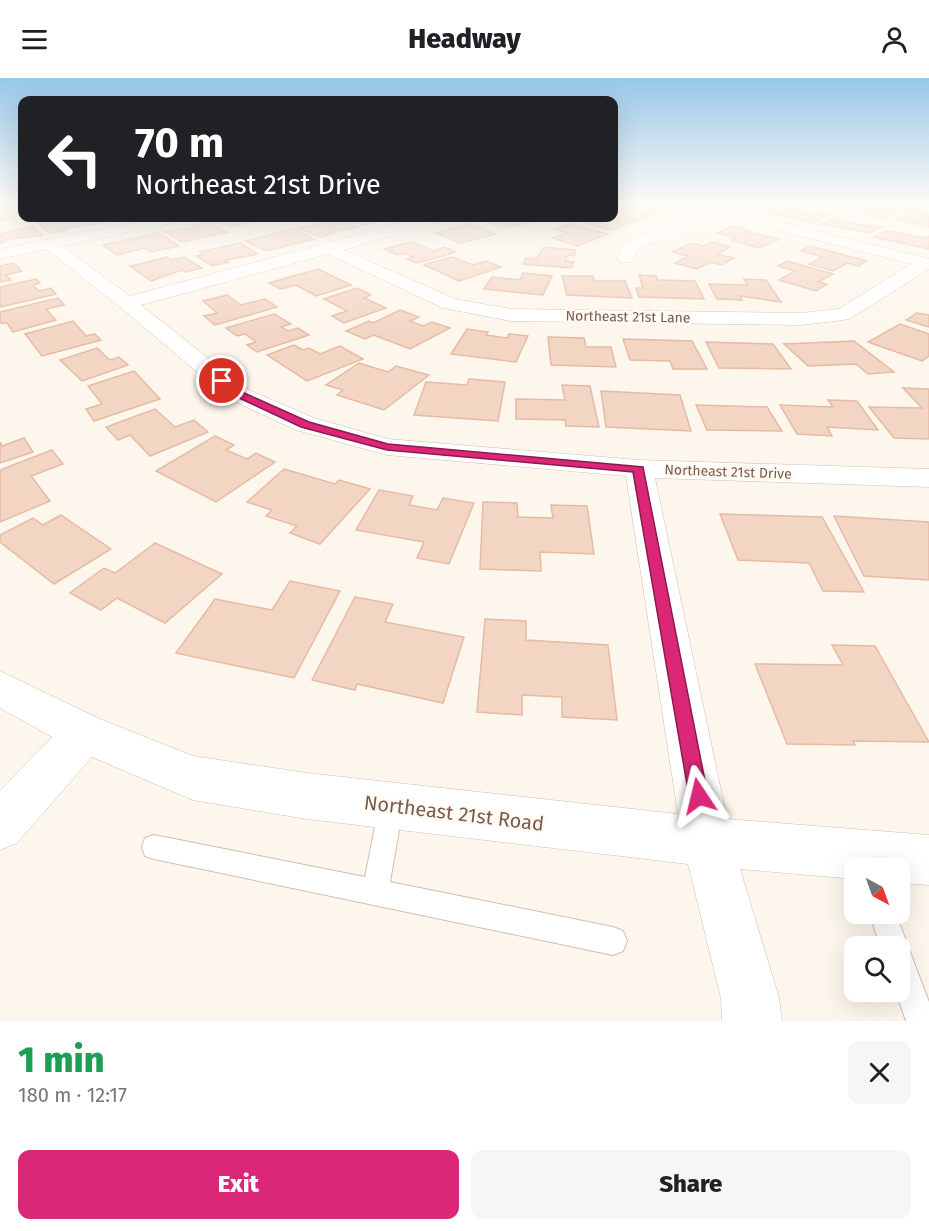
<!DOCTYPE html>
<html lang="en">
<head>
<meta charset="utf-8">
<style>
	body { margin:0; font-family:"Fira Sans",sans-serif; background:#f6f6f6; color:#202124; height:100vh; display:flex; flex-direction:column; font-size:22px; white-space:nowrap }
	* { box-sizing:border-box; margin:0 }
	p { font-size:20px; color:#757577 }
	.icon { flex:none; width:33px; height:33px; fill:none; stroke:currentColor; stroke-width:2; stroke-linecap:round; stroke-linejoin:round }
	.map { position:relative; height:943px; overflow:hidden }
	.panel { display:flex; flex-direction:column; background:#fff; flex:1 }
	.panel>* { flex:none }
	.hud { position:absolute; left:18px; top:18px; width:600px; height:126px; border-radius:12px; box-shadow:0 6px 24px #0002; background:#202124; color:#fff; overflow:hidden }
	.needle { width:39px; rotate:139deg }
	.fabs { position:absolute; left:844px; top:780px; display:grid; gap:12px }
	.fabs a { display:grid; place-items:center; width:66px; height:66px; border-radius:12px; background:#fff; box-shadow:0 6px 24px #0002; font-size:30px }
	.pin { position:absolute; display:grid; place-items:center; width:51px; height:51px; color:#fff; margin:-26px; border:3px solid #fff; border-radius:50%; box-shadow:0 2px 6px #0007 }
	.me { position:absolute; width:66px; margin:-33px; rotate:350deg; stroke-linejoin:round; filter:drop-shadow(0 0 4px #0008) }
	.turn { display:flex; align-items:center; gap:21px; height:126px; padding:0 18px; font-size:27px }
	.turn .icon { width:78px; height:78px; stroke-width:2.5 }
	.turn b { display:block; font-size:42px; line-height:51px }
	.round { display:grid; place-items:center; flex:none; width:63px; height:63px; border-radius:12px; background:#f6f6f6 }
	.headline { display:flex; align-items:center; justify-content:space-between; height:102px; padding:0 18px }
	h1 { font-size:36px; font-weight:800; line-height:45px; color:#1e9e55 }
	.primary-button { display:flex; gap:12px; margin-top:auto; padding:12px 18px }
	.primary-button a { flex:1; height:69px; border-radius:12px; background:#db2777; color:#fff; font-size:24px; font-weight:800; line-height:69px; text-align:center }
	.primary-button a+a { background:#f6f6f6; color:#202124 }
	header { display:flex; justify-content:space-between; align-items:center; height:78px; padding:0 18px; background:#fff; font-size:27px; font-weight:800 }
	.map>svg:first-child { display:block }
	.building { fill:#f3d5c3; stroke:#e6bba3; stroke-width:1.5 }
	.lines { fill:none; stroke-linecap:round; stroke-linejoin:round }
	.lane-casing { stroke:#d1beb0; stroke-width:2 }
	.street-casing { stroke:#d1beb0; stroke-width:1 }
	.lane { fill:#fff; fill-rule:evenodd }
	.street { fill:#fff; fill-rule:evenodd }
	.route { fill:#db2777; stroke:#8e194d; stroke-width:1.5 }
	.labels { text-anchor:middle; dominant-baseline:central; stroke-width:5; stroke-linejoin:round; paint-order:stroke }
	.far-street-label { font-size:14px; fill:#7a5c4d; stroke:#fffaf3 }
	.near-street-label { font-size:20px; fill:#7a5c4d; stroke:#fffaf3 }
</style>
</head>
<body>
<header><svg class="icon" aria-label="menu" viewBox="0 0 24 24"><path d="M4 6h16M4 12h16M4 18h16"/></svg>Headway<svg class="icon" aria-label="person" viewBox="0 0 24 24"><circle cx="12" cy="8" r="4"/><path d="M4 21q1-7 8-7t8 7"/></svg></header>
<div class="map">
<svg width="929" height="943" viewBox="0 0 929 943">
	<rect width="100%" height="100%" fill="#fdf6ec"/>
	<g class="building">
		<path d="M638 125H647L669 131 644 136 650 137 641 140 614 133V130L620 128 625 129Z"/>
		<path d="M731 125H782L762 133Z"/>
		<path d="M844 125H873L902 132 884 141 859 135 866 132 842 127Z"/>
		<path d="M778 129 811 137 817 134 830 137 813 145 767 134Z"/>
		<path d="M7 132 15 140 0 143V133Z"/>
		<path d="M910 133 929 137V149L895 141Z"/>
		<path d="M614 135 639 142 609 152 588 146 603 141 597 140H614Z"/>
		<path d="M82 140H97L104 145 65 150 68 152 50 155 37 144 56 141 60 144Z"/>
		<path d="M235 140H268L230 149 218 143Z"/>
		<path d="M344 140H393L364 147Z"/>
		<path d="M484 140H541L546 141 535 144 530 143 506 150 478 141Z"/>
		<path d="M834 140 863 147 881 149 869 155 820 146Z"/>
		<path d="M340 142 357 149 330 154 334 155 320 159 298 150Z"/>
		<path d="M209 145 227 154 182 164 165 154 199 149 195 147Z"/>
		<path d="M469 146 495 156 461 165 435 155Z"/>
		<path d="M570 146 607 156 578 168 552 160 567 155 555 151Z"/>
		<path d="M32 148 42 157 4 162 5 164 0 165V156Z"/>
		<path d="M733 148 750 153 747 154 780 161 759 170 731 162 736 160 717 155Z"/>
		<path d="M294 151 314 161 266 173 246 163Z"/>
		<path d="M887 152 923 160 929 158V171L874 159Z"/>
		<path d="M158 155 179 168 151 174 145 170 117 177 103 167Z"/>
		<path d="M411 164 434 173 445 169 456 174 418 185 407 181 413 179 404 175 397 177 384 171Z"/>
		<path d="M711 164 730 169 717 176 734 180 722 187 711 184 697 191 675 185 688 178 672 174 692 165 704 168Z"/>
		<path d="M240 165 258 176 225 182 229 184 212 188 197 178 204 176 200 174Z"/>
		<path d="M810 168 867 183 858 188 847 185 833 193 809 186 823 179 801 173Z"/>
		<path d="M544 169 576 172 574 178 568 177 565 183 574 184 571 190 523 186 526 180 536 181Z"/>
		<path d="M167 179 171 182 184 179 202 190 185 194 182 192 151 203 130 188Z"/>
		<path d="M452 179 473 187 486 183 501 189 459 203 424 187Z"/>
		<path d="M787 183 833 196 818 204 827 206 816 213 779 202 795 193 778 188Z"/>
		<path d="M14 185 22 193 6 197 11 202 0 204V188Z"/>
		<path d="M318 191 351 207 316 218 296 207 281 211 269 205Z"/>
		<path d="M523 195 552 198 543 217 484 211 492 199 520 202Z"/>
		<path d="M639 197 656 198 658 202 695 203 704 221 639 219 636 210H643Z"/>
		<path d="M562 198H593L594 203H625L632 220 567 217Z"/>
		<path d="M36 201 40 205 33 207 39 213 51 210 56 216 0 229V209Z"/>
		<path d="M744 201 766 202 781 224 740 218 742 222 717 221 709 206 748 207Z"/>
		<path d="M357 210 371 217 364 220 386 230 344 245 332 238 347 233 324 221Z"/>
		<path d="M227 217 241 227 265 221 277 229 215 247 204 238 217 235 203 223Z"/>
		<path d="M58 220 64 227 46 231 56 242 13 254 7 245H0V234Z"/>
		<path d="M400 232 419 239 410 243 423 248 432 244 450 250 410 271 374 257 365 261 346 253 369 243 373 245Z"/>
		<path d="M917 235 929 237V249L906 242Z"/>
		<path d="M274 236 291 246 281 249 288 253 298 250 309 257 257 274 247 267 256 264 245 256 237 258 226 250Z"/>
		<path d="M73 243 86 258 95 256 101 262 42 278 25 256Z"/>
		<path d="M900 246 929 256V278L922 283 868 264Z"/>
		<path d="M467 251 488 254 486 257 507 260 509 256 528 258 516 284 451 276Z"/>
		<path d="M548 259 584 260 586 269H611L616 289 551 287Z"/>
		<path d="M623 261 692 263 707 291H673L670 283 630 282Z"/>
		<path d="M854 263 894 294 868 296 856 286 808 288 784 266Z"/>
		<path d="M706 264 773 266 791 291 719 290Z"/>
		<path d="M294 267 303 272 309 270 320 276 340 268 363 281 307 303 267 277Z"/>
		<path d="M97 270 110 282 119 279 128 287 82 303 60 282Z"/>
		<path d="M359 285 388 294 396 288 429 297 384 332 337 317 343 312 326 307Z"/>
		<path d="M134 293 160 321 94 343 86 331 102 326 88 308Z"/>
		<path d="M469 301 505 304 498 343 414 337 426 304 467 307Z"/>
		<path d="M562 307 590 308 599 349 566 348 565 342 516 341V321L565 322Z"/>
		<path d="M903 310 929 311V361L894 360 869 329 922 330Z"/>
		<path d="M601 313 680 317 691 353 606 349Z"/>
		<path d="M828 322 857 323 878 352 827 349 832 358 797 356 780 327 833 329Z"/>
		<path d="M696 327 767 329 782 353 707 352Z"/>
		<path d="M155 331 175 349 194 342 208 354 150 378 130 357 118 362 106 349Z"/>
		<path d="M215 358 234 367 226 372 247 381 256 375 275 384 216 424 156 393Z"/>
		<path d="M24 360 33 374 0 385V364L2 368Z"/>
		<path d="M52 372 63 386 31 398 50 423 0 444V392Z"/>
		<path d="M284 391 335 406 339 402 370 411 320 466 290 455 297 448 266 438 272 432 247 424Z"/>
		<path d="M379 412 413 418 409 427 437 432 443 420 474 425 449 486 417 480 424 464 356 452Z"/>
		<path d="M483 424 517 425 518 439 553 440 551 427 587 428 594 476 540 474 541 493 480 491Z"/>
		<path d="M720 436 822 439 864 514 823 513 809 485 738 482Z"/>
		<path d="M61 437 111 471 54 506 0 464V457L33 440 43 447Z"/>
		<path d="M834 438 929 444V502L864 498Z"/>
		<path d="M155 465 222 496 165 545 117 520 101 532 70 515 104 490 115 495Z"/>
		<path d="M290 503 340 513 294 600 176 575 215 521 272 532Z"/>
		<path d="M355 519 393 526 385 544 464 559 443 625 357 606 355 612 312 602Z"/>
		<path d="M485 541 526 543V562L608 567 617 642 562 639V619L522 617V637L477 634Z"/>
		<path d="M832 567 875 568 929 664 853 663 855 667 787 666 755 586 843 587Z"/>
	</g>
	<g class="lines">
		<g class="lane-casing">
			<g id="lane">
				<path d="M391 717 399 721 403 729 390 804 613 849 623 853 627 863 623 873 613 877 154 781 145 778 142 769 145 760 154 757 365 799 379 729 383 721Z"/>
				<path d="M870 836H896L908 868 906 872 910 874 929 924V943H906L896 914H900V868H880Z"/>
			</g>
		</g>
		<g class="street-casing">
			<g id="street">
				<path d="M680 125H704L929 181V191L851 240 844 242 801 247 511 243 443 230 328 176 141 227 247 311 314 340 388 361 639 382 929 391V409L655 400 727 741 929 757V807L900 805V790H855V801L740 791 779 920 782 943H722L721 920 688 786 307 741 193 722 92 679 17 765 0 772V713L52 659 0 630V593L100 641 193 678 307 695 678 736 626 398 387 377 296 352 229 321 120 229 46 171 0 181V171L157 140H183L181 143 176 144 62 168 130 218 420 140H441L439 143 344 172 455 221 511 231 801 235 839 231 911 186 713 136 637 172 631 184H619L617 180 624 166 698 132Z"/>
				<path d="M911 125H929V132L912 128Z"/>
			</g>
		</g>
		<use href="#lane" class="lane"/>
		<use href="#street" class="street"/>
	</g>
	<linearGradient id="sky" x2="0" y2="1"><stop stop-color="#97c7e8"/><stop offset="0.49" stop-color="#fefbf6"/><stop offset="1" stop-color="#fefbf6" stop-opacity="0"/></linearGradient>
	<rect width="929" height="257" fill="url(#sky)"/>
	<path class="route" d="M222 300 242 314 309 344 388 366 643 389 708 718 705 724 699 727 692 724 689 718 633 394 387 372 301 349 235 318 218 303Z"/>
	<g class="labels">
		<g class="far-street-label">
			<text transform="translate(628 239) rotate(1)">Northeast 21st Lane</text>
			<text transform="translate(728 394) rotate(2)">Northeast 21st Drive</text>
		</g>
		<g class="near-street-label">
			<text transform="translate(454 735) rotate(7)">Northeast 21st Road</text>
		</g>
	</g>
</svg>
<div class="fabs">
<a><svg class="needle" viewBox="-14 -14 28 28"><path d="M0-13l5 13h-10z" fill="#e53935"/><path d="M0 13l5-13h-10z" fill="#757577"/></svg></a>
<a><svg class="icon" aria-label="search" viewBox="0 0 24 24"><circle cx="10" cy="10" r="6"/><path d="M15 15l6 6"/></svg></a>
</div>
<div class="pin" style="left:222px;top:303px;background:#d93025"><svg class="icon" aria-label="arrive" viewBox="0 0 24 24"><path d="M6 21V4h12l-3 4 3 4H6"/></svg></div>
<svg class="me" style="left:699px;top:718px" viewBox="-20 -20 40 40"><path d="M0-17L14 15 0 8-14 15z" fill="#db2777" stroke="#fff" stroke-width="4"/></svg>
<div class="hud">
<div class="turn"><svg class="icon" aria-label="left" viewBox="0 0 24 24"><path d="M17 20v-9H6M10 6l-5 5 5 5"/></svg><div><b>70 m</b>Northeast 21st Drive</div></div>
</div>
</div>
<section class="panel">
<div class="headline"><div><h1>1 min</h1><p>180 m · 12:17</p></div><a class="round"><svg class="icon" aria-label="close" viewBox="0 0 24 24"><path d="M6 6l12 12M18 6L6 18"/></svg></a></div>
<div class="primary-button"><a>Exit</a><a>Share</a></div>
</section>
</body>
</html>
